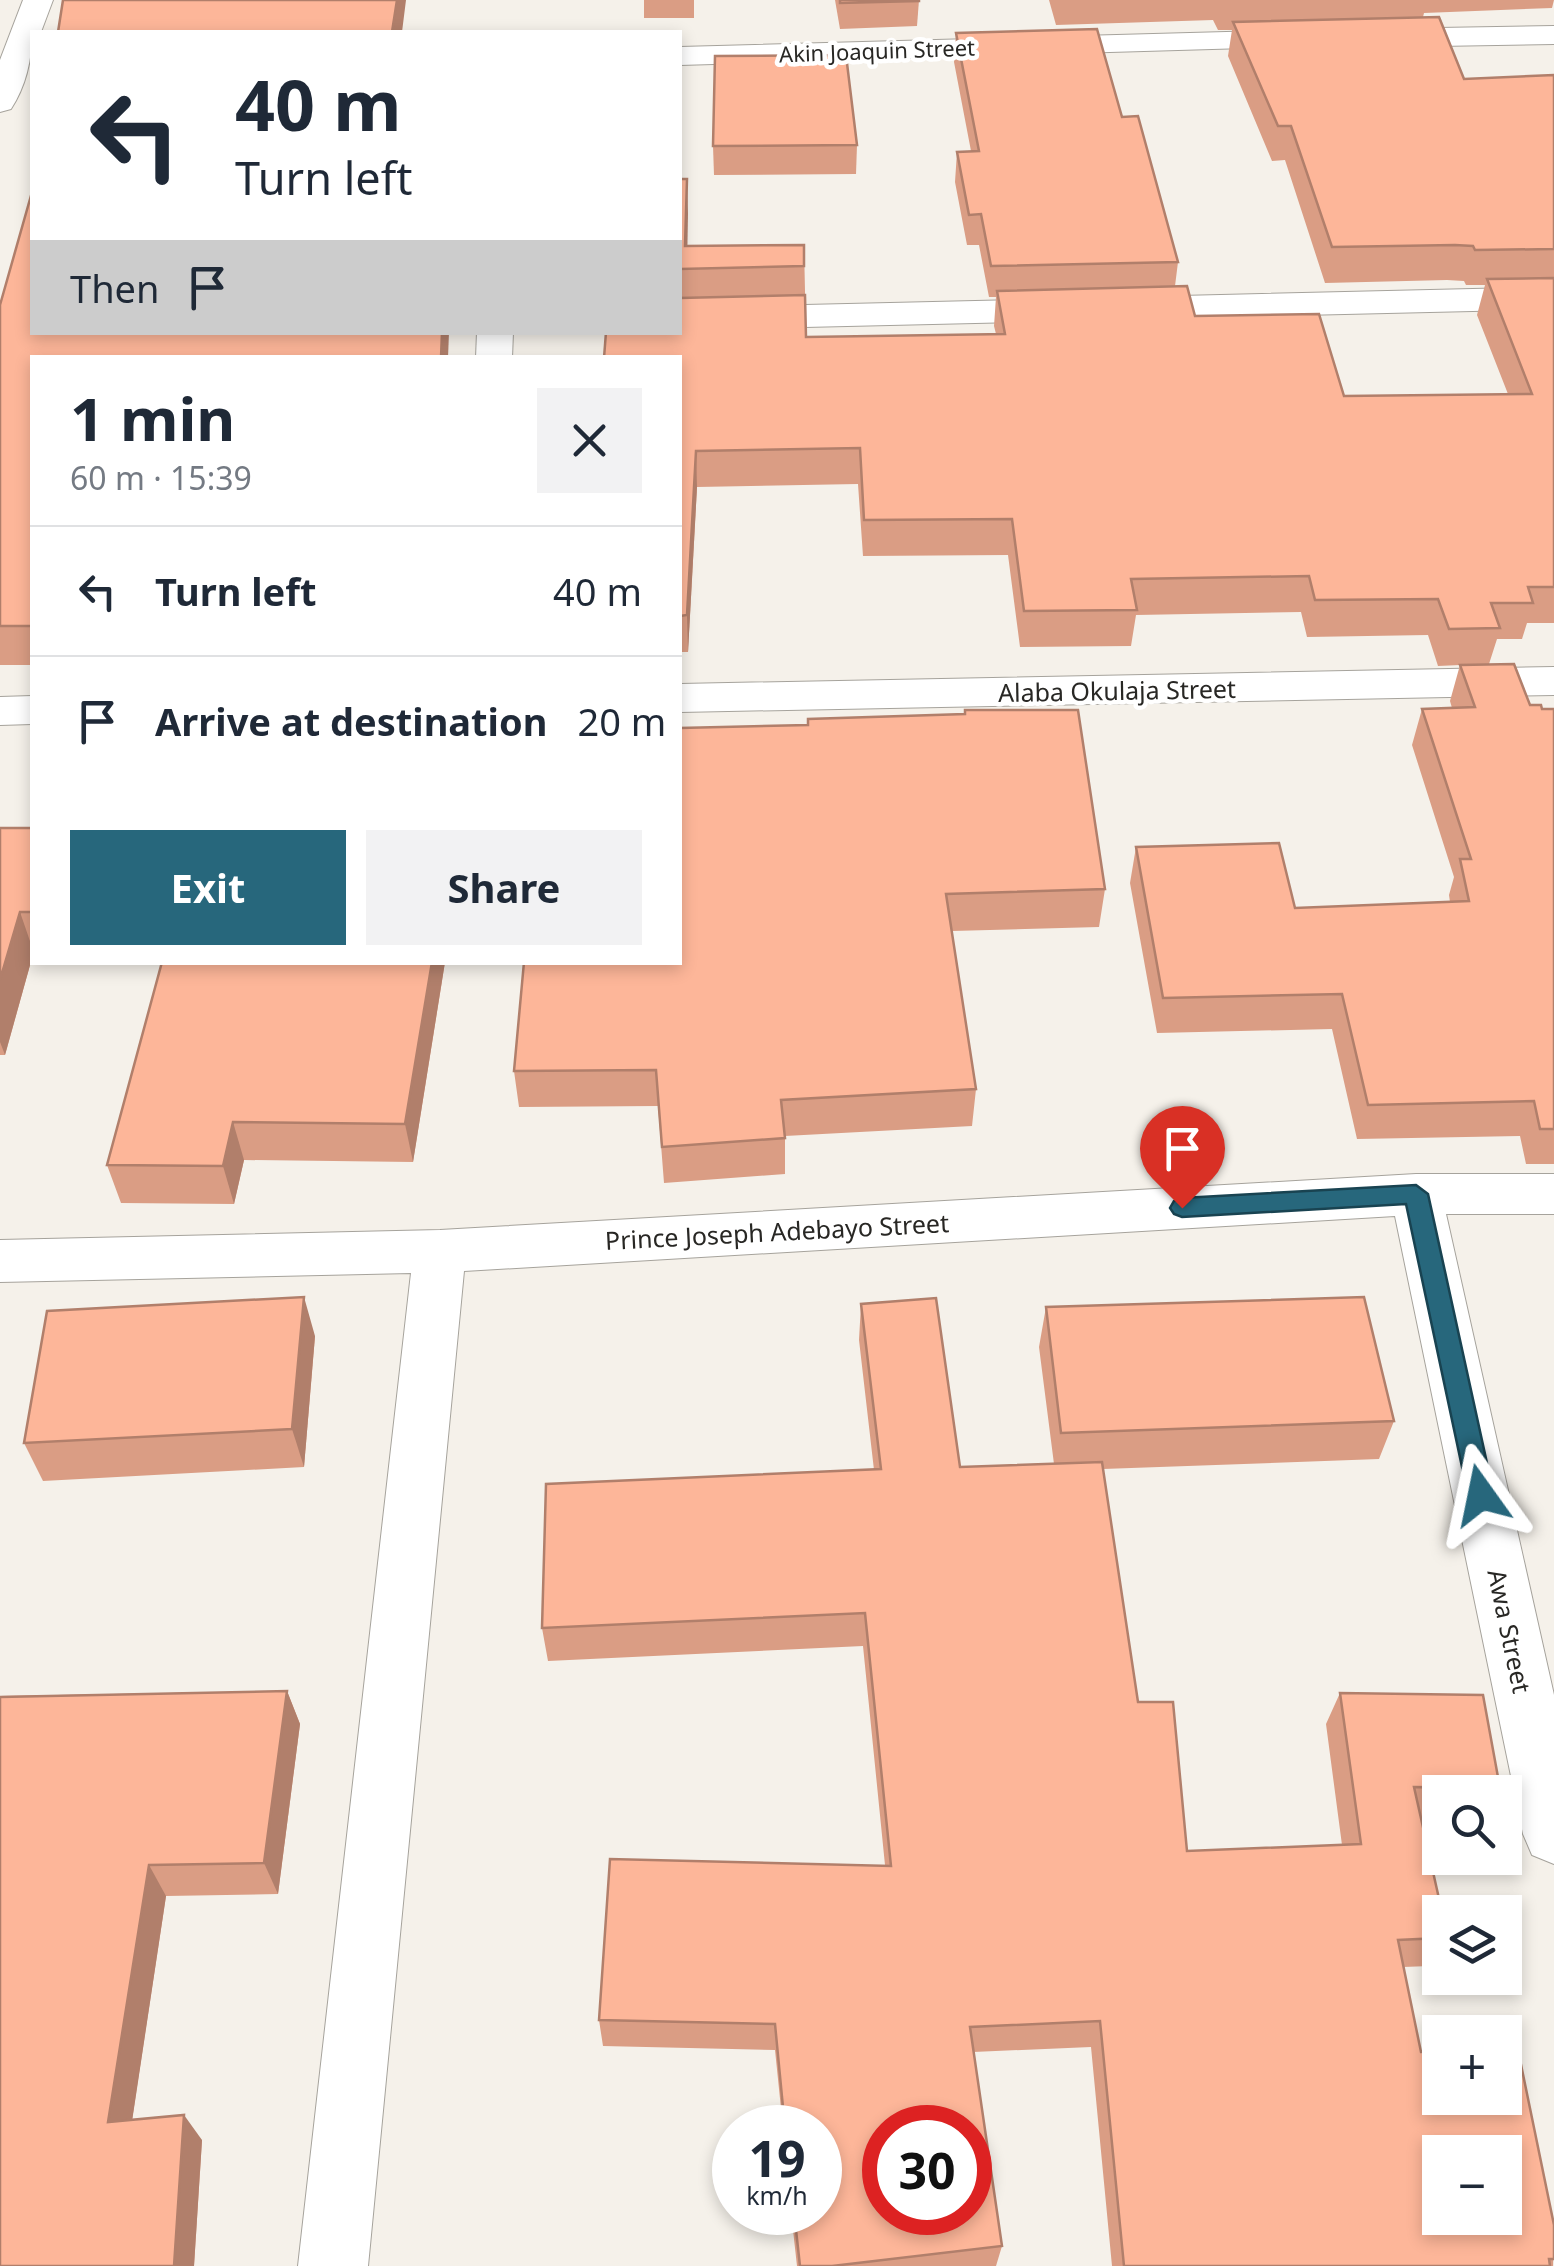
<!DOCTYPE html>
<html lang="en">
<head>
<meta charset="utf-8">
<style>
	body { margin:0; font-family:"Noto Sans",sans-serif; background:#f2f2f3; color:#1f2937; height:100vh; display:flex; flex-direction:column; font-size:38px; white-space:nowrap }
	* { box-sizing:border-box; margin:0 }
	p { font-size:32px; color:#747a83 }
	.icon { flex:none; width:55px; height:55px; fill:none; stroke:currentColor; stroke-width:2; stroke-linecap:round; stroke-linejoin:round }
	.map { position:relative; flex:1; overflow:hidden }
	.side { position:absolute; left:30px; top:355px; width:652px; height:610px; display:flex; flex-direction:column; background:#fff; border-radius:0px; box-shadow:0 5px 15px #0003 }
	.side>* { flex:none }
	.hud { position:absolute; left:30px; top:30px; width:652px; height:305px; border-radius:0px; box-shadow:0 5px 15px #0003; background:#fff; color:#1f2937; overflow:hidden }
	.controls { position:absolute; left:1422px; top:1775px; display:grid; gap:20px }
	.controls a { display:grid; place-items:center; width:100px; height:100px; border-radius:0px; background:#fff; box-shadow:0 5px 15px #0003; font-size:50px }
	.speed { position:absolute; left:712px; top:2105px; display:flex; gap:20px; font-size:50px; font-weight:700; text-align:center }
	.speed>* { display:grid; place-content:center; width:130px; height:130px; border-radius:50%; background:#fff; box-shadow:0 5px 15px #0003; line-height:1 }
	.speed small { font-size:25px; font-weight:400 }
	.speed .limit { border:15px solid #d22; background:#fff; color:#111 }
	.pin { position:absolute; display:grid; place-items:center; width:85px; height:85px; color:#fff; margin:-102px -42px; border-radius:50% 50% 50% 0; rotate:-45deg; box-shadow:0 0 10px #0007 }
	.pin .icon { rotate:45deg }
	.me { position:absolute; width:110px; margin:-55px; rotate:348deg; stroke-linejoin:round; filter:drop-shadow(0 0 8px #0008) }
	.turn { display:flex; align-items:center; gap:35px; height:210px; padding:0 40px; font-size:45px }
	.turn .icon { width:130px; height:130px; stroke-width:2.5 }
	.turn b { display:block; font-size:70px; line-height:85px }
	.then { display:flex; align-items:center; height:95px; padding:0 40px; background:#0003; gap:20px; font-size:38px }
	.round { display:grid; place-items:center; flex:none; width:105px; height:105px; border-radius:0px; background:#f2f2f3 }
	.headline { display:flex; align-items:center; justify-content:space-between; height:170px; padding:0 40px }
	h1 { font-size:60px; font-weight:700; line-height:75px }
	.cta { display:flex; gap:20px; margin-top:auto; padding:20px 40px }
	.cta a { flex:1; height:115px; border-radius:0px; background:#27677c; color:#fff; font-size:40px; font-weight:700; line-height:115px; text-align:center }
	.cta a+a { background:#f2f2f3; color:#1f2937 }
	ul { padding:0; list-style:none }
	li { display:flex; align-items:center; gap:30px; height:130px; padding:0 40px; border-top:2px solid #e0e1e3 }
	li div { flex:1 }
	li b { display:block; font-size:38px }
	li em { font-style:normal }
	.map>svg:first-child { display:block }
	.lines { fill:none; stroke-linecap:round; stroke-linejoin:round }
	.minor-casing { stroke:#a6a39c; stroke-width:2 }
	.minor { fill:#fff; fill-rule:evenodd }
	.wall { fill:#da9d84 }
	.shaded-wall { fill:#b17f6b }
	.building { fill:#fdb699; stroke:#b17f6b; stroke-width:2.5; fill-rule:evenodd }
	.route { fill:#27677c; stroke:#194351; stroke-width:2.5 }
	.labels { text-anchor:middle; dominant-baseline:central; stroke-width:9; stroke-linejoin:round; paint-order:stroke }
	.far-street-label { font-size:22px; fill:#282724; stroke:#fff }
	.street-label { font-size:25px; fill:#282724; stroke:#fff }
</style>
</head>
<body>
<div class="map">
<svg width="1554" height="2266" viewBox="0 0 1554 2266">
	<rect width="100%" height="100%" fill="#f5f1ea"/>
	<g class="lines">
		<g class="minor-casing">
			<g id="minor">
				<path d="M23 0H53L41 32H32C32 59 26 86 11 109L0 112V60Z"/>
				<path d="M1554 26V44L1379 47 1368 44 1364 38 1368 32 1379 29Z"/>
				<path d="M1299 30 1310 32 1314 39 1310 46 680 65V47Z"/>
				<path d="M1554 287V309L680 330V308Z"/>
				<path d="M477 332H513L512 358H476Z"/>
				<path d="M1554 667V695L680 712V684Z"/>
				<path d="M32 696V724L0 725V697Z"/>
				<path d="M1416 1174H1554V1214H1446L1554 1695V1864L1532 1855 1523 1834 1395 1216 464 1271 368 2266H298L411 1273 0 1282V1240L440 1230Z"/>
			</g>
		</g>
		<use href="#minor" class="minor"/>
	</g>
	<g class="wall">
		<rect x="644" y="0" width="50" height="18"/>
		<path d="M835 0H919L917 26 840 29Z"/>
		<path d="M1049 0H1554L1552 8 1424 13 1423 17 1464 79 1554 75V623H1527L1522 639H1497L1489 664 1530 705 1542 709H1554V1164H1526L1520 1136 1357 1139 1332 1029 1157 1033 1130 883 1136 847 1295 908 1450 902 1449 895 1454 877 1412 745 1422 709 1452 708 1450 701 1460 665 1438 666 1428 635 1307 637 1301 612 1136 615 1131 646 1020 647 1008 555 863 556 858 484 697 487 688 652H680V179H687V246L804 245 806 337 996 334 994 326 996 297H989L979 245H967L955 182 957 152 971 151 954 62 956 33 1122 117 1178 262 1175 286 1195 316 1344 396 1508 394 1477 315 1485 285H1466L1464 281 1447 280 1325 283 1285 160 1272 161 1228 56 1232 30H1218L1213 20 1056 25Z"/>
		<path d="M857 145 856 174 714 175 713 146Z"/>
		<path d="M0 305 32 358V665H0Z"/>
		<path d="M680 728 1105 889 1099 927 952 931 976 1089 972 1126 785 1136V1174L664 1183 658 1106 519 1107 514 1071 680 962Z"/>
		<path d="M0 828H32V958L5 1055H0Z"/>
		<path d="M162 962H445L413 1162 244 1160 234 1204 121 1203 107 1165Z"/>
		<path d="M861 1304 960 1467 1054 1464 1039 1347 1046 1307 1394 1421 1379 1459 1103 1469 1138 1702 1187 1851 1342 1845 1326 1724 1340 1693 1500 1788 1497 1792H1440V1818L1420 1817 1440 1912V1950L1430 1966 1403 1967 1421 2052 1554 2225 1553 2266H1112L1091 2047 973 2052 1002 2246 996 2266H797L791 2212H820V2128H783L775 2050 603 2046 599 2020 885 1865 863 1646 548 1661 542 1628 874 1470 859 1340Z"/>
		<path d="M315 1336 304 1467 43 1481 24 1443Z"/>
		<path d="M287 1691 300 1724 278 1894 166 1896 132 2120 202 2140 194 2266H0V1696Z"/>
	</g>
	<g class="shaded-wall">
		<path d="M397 0H406L402 32H392Z"/>
		<path d="M687 179 688 214 687 269 685 246Z"/>
		<path d="M442 332H449L448 358H441Z"/>
		<path d="M696 451 697 487 688 652 687 615Z"/>
		<path d="M20 912 32 947V958L5 1055 0 1042V980Z"/>
		<path d="M432 962H445L413 1162 405 1124Z"/>
		<path d="M233 1122 244 1160 234 1204 223 1166Z"/>
		<path d="M304 1297 315 1336 304 1467 292 1429Z"/>
		<path d="M287 1691 300 1724 278 1894 264 1863Z"/>
		<path d="M149 1865 166 1896 128 2148 108 2122Z"/>
		<path d="M184 2115 202 2140 194 2266H174Z"/>
	</g>
	<g class="building">
		<path d="M63 0H397L392 32H58Z"/>
		<path d="M840 0H919V1L840 3Z"/>
		<path d="M1439 17 1464 79 1554 75V249L1475 250 1473 246 1455 245 1332 247 1291 126H1278L1233 22Z"/>
		<path d="M1097 29 1122 117 1138 116 1178 262 991 266 981 214 969 215 957 152 979 151 956 33Z"/>
		<path d="M846 55 857 145 713 146 715 56Z"/>
		<path d="M680 179H687L685 246 804 245V266L680 269Z"/>
		<path d="M32 192V332H442L441 358H32V626H0V305Z"/>
		<path d="M1554 278V587H1528L1533 603H1491L1500 628 1449 629 1438 599 1315 600 1309 576 1131 579 1137 610 1024 611 1012 519 864 520 860 448 696 451 687 615 680 616V358H604L606 332H680V298L805 295 806 337 1005 334 997 291 1187 286 1195 316 1319 314 1344 396 1532 394 1487 279Z"/>
		<path d="M1514 664 1530 705H1541L1542 709H1554V1129H1540L1534 1101 1368 1105 1342 994 1163 998 1136 847 1279 843 1295 908 1469 901 1460 859H1471L1422 709 1475 707 1460 665Z"/>
		<path d="M965 710H1078L1105 889 946 894 976 1089 781 1100 785 1138 662 1147 656 1070 514 1071 524 962H680V728L808 725V719L965 714Z"/>
		<path d="M0 828H32V912H20L0 980Z"/>
		<path d="M162 962H432L405 1124 233 1122 223 1166 107 1165Z"/>
		<path d="M304 1297 292 1429 24 1443 47 1311Z"/>
		<path d="M1364 1297 1394 1421 1061 1433 1046 1307Z"/>
		<path d="M936 1298 960 1467 1102 1462 1138 1702H1173L1187 1851 1361 1844 1340 1693 1483 1695 1500 1788 1414 1787 1442 1912H1440V1938L1398 1940 1421 2052 1440 2051V2098H1505V2050H1518L1554 2225V2259H1549L1550 2266H1124L1100 2021 970 2027 1002 2246 832 2266H800L794 2212H820V2128H785L775 2024 599 2020 610 1859 891 1866 865 1613 542 1628 546 1484 881 1469 861 1304ZM885 2128H970V2212H885ZM1440 2152H1505V2218H1440Z"/>
		<path d="M287 1691 264 1863 149 1865 108 2122 184 2115 174 2266H0V1697Z"/>
	</g>
	<path class="route" d="M1416 1185 1428 1194 1494 1495 1490 1503 1481 1506 1472 1503 1468 1495 1406 1204 1182 1217 1174 1214 1170 1208 1174 1201 1182 1198Z"/>
	<g class="labels">
		<g class="far-street-label">
			<text transform="translate(877 50) rotate(-2)">Akin Joaquin Street</text>
		</g>
		<g class="street-label">
			<text transform="translate(1117 690) rotate(-1)">Alaba Okulaja Street</text>
			<text transform="translate(777 1231) rotate(-3)">Prince Joseph Adebayo Street</text>
			<text transform="translate(1510 1631) rotate(78)">Awa Street</text>
		</g>
	</g>
</svg>
<div class="controls">
<a><svg class="icon" aria-label="search" viewBox="0 0 24 24"><circle cx="10" cy="10" r="6"/><path d="M15 15l6 6"/></svg></a>
<a><svg class="icon" aria-label="layers" viewBox="0 0 24 24"><path d="M12 4l9 5-9 5-9-5zM3 14l9 5 9-5"/></svg></a>
<a>+</a>
<a>−</a>
</div>
<div class="speed"><div>19<small>km/h</small></div><div class="limit">30</div></div>
<div class="pin" style="left:1182px;top:1208px;background:#d93025"><svg class="icon" aria-label="arrive" viewBox="0 0 24 24"><path d="M6 21V4h12l-3 4 3 4H6"/></svg></div>
<svg class="me" style="left:1481px;top:1495px" viewBox="-20 -20 40 40"><path d="M0-17L14 15 0 8-14 15z" fill="#27677c" stroke="#fff" stroke-width="4"/></svg>
<div class="hud">
<div class="turn"><svg class="icon" aria-label="left" viewBox="0 0 24 24"><path d="M17 20v-9H6M10 6l-5 5 5 5"/></svg><div><b>40 m</b>Turn left</div></div>
<div class="then">Then<svg class="icon" aria-label="arrive" viewBox="0 0 24 24"><path d="M6 21V4h12l-3 4 3 4H6"/></svg></div>
</div>
<section class="side">
<div class="headline"><div><h1>1 min</h1><p>60 m · 15:39</p></div><a class="round"><svg class="icon" aria-label="close" viewBox="0 0 24 24"><path d="M6 6l12 12M18 6L6 18"/></svg></a></div>
<ul>
<li><svg class="icon" aria-label="left" viewBox="0 0 24 24"><path d="M17 20v-9H6M10 6l-5 5 5 5"/></svg><div><b>Turn left</b></div><em>40 m</em></li>
<li><svg class="icon" aria-label="arrive" viewBox="0 0 24 24"><path d="M6 21V4h12l-3 4 3 4H6"/></svg><div><b>Arrive at destination</b></div><em>20 m</em></li>
</ul>
<div class="cta"><a>Exit</a><a>Share</a></div>
</section>
</div>
</body>
</html>
